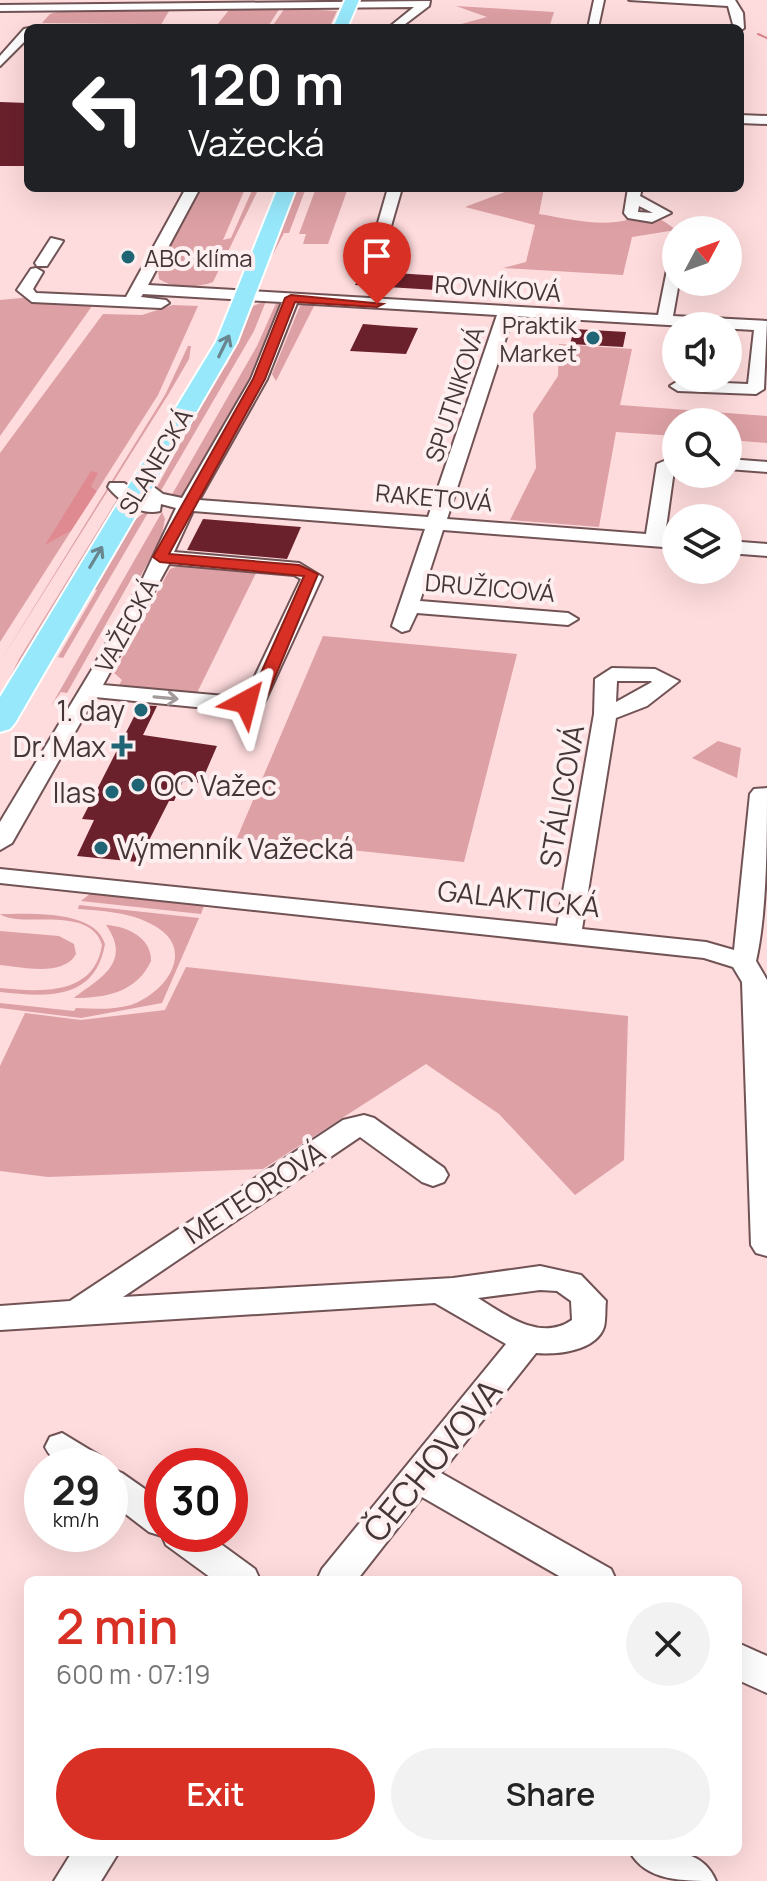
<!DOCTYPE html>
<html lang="en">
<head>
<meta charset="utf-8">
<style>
	body { margin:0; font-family:Manrope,sans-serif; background:#f2f2f2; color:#222; height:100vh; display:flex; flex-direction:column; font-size:30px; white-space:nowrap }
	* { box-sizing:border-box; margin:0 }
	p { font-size:26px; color:#767676 }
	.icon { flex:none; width:44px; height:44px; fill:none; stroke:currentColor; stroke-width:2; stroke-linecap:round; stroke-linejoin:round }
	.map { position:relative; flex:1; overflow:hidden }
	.details { position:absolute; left:24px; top:1576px; width:718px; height:280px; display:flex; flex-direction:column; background:#fff; border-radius:12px; box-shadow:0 8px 32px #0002 }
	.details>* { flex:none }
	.top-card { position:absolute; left:24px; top:24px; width:720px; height:168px; border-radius:12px; box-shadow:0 8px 32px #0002; background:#202124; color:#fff; overflow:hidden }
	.needle { width:52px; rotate:49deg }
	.fabs { position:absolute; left:662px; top:216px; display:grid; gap:16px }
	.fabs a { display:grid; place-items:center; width:80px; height:80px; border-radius:50%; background:#fff; box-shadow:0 8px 32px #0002; font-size:40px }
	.speed { position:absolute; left:24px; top:1448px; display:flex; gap:16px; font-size:40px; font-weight:700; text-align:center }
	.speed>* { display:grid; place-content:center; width:104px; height:104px; border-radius:50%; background:#fff; box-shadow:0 8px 32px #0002; line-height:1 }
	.speed small { font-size:20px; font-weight:400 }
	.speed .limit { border:12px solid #d22; background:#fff; color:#111 }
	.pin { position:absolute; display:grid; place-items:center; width:68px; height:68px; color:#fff; margin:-82px -34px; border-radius:50% 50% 50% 0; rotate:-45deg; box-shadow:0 0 8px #0007 }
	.pin .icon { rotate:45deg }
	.me { position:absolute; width:88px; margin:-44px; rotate:38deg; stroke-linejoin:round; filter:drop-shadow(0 0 6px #0008) }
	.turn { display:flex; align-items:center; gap:28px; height:168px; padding:0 32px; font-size:36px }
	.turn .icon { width:104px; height:104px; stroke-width:2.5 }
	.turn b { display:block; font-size:56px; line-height:68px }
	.round { display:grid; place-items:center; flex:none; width:84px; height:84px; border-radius:42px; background:#f2f2f2 }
	.overview { display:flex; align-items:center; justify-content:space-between; height:136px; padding:0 32px }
	h1 { font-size:48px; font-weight:600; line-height:60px; color:#d93025 }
	.action { display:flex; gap:16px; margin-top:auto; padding:16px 32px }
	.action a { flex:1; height:92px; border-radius:48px; background:#d93025; color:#fff; font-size:32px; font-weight:600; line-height:92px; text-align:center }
	.action a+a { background:#f2f2f2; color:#222 }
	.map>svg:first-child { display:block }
	.green { fill:#dda0a4 }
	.forest { fill:#df8a91 }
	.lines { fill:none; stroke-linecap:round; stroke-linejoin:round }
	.stream { stroke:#d78389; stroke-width:2 }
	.building { fill:#6a212c }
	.minor-casing { stroke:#715355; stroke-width:4 }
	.major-casing { stroke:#fff; stroke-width:4 }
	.minor { fill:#fff; fill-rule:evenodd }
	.major { fill:#97e8fb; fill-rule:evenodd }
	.oneway { stroke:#69868f }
	.oneway2 { stroke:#a29a9b }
	.route { fill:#d93025; stroke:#8d1f18; stroke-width:2 }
	.poi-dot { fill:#206576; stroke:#fdeeef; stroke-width:3 }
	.labels { text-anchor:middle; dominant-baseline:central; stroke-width:8; stroke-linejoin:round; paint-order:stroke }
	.far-poi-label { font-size:24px; fill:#443637; stroke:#fdeeef; text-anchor:start }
	.far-street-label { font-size:24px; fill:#443637; stroke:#fdeeef }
	.poi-label { font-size:28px; fill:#443637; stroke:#fdeeef; text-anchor:end }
	.street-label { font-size:28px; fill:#443637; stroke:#fdeeef }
	.near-street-label { font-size:34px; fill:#443637; stroke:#fdeeef }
</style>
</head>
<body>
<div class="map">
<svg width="767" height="1881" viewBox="0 0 767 1881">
	<rect width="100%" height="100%" fill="#fedbdd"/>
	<g class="green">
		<path d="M456 6 554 12 549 28H455L450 27 487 17Z"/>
		<path d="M280 8 267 28 217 25 229 10Z"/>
		<path d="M285 8 337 11 329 28H271Z"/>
		<path d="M161 10 169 11 159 28H143L150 27 148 24 42 23 50 14 61 11Z"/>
		<path d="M200 188 245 189 223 240 231 238 253 188H259L213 282C197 288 174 289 159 279L158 270Z"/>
		<path d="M292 188H306L289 233H284L273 254 272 244Z"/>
		<path d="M316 188H348L328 244H303L306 234H299Z"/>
		<path d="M515 188H544L539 214C563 218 591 225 616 222 644 218 649 208 676 230L632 237 623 275 503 268 526 262 535 225 465 207Z"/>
		<path d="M32 297 97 299 0 436V300Z"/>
		<path d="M266 301 254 331 159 494 156 489 176 452 181 433 201 396 227 364 253 306Z"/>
		<path d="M277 301 280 304C258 373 221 434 185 496L170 498 257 346Z"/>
		<path d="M308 303 314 306 276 381 272 374 300 306Z"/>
		<path d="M173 305 198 306 158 395 97 491 91 486 46 544 71 531 0 642V453L103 314 142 315Z"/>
		<path d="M559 344 632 349 620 405 767 416V443L728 440V422H676V436L616 432 599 527 510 520 536 468 533 414 558 376Z"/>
		<path d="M188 346H191L189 359 168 395 0 662 165 395Z"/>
		<path d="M118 498 124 502 0 698 19 659Z"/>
		<path d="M149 511 63 658 58 657 97 590 92 589C103 569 128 516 149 511Z"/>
		<path d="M162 512 165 519 161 539 140 577 133 576 67 693 61 692 51 706Z"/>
		<path d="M182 565H260L193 701 118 687 122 680 114 673 170 569Z"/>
		<path d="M323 636 517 654 464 862 237 838Z"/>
		<path d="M718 741 741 748 737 778 692 758Z"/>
		<path d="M91 893 205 903 201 914 81 901Z"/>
		<path d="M79 905 199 918 162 1003 81 1018 0 1008V1003L74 1011 76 1008C94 1009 113 1010 131 1005 166 993 198 949 153 925 130 912 104 911 78 909Z"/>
		<path d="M0 914C28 914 95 909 105 944 95 1001 47 997 0 992V988C41 992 94 996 102 945 90 904 20 929 0 914Z"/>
		<path d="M106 925C127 926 152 938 151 961 137 992 106 998 74 998 96 980 134 964 106 925Z"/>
		<path d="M0 931 59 936 74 944 76 954C64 977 22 967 0 965Z"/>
		<path d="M186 967 628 1016 624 1160 575 1195 499 1114 426 1064 263 1169 48 1177 0 1171V1066L25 1013 81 1020 165 1010Z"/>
	</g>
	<path class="forest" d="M91 471 98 473 91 486 97 491 71 531 45 545Z"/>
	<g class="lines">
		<path class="stream" d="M758 34 767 38"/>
	</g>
	<g class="building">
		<path d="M0 102 28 103V166H0Z"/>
		<path d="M363 271 442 276 436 290 355 285Z"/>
		<path d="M363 324 387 326 418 328 406 354 350 351Z"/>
		<path d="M574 329 626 332 623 347 570 344Z"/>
		<path d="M203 519 240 522 301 527 287 559 187 550Z"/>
		<path d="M140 705 157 706 143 735 217 746 201 783 183 781 174 801H169L138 862 77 856 94 820 82 819Z"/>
	</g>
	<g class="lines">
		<g class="minor-casing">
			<g id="minor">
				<path d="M594 0H604L598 28H588Z"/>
				<path d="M629 0H735L743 13 744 28 740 31 734 28 728 6Z"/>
				<path d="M430 1 429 6 400 28H388L414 7 0 11V5Z"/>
				<path d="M29 28 28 38 0 66V56L24 29Z"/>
				<path d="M740 115 767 116V124L740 123Z"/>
				<path d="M186 188H200L148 285 658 315 669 260 676 256V282H679L673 316 767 321 764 389 756 394 678 391 670 386 678 381 748 384 754 330 513 316 447 519 646 534 657 464 676 456 665 535 676 536V548L443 530 420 601 568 613 578 619 568 625 417 613 409 630 402 632 392 626 425 529 193 511 174 552 299 563 322 577 266 699 263 704 236 711 95 697 12 843 0 850V822L91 671 143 578 176 508 161 504 160 511C141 516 119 501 108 487L110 483H124L147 499 134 485 143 479 163 494 182 498 251 379 282 302 143 294 141 297 166 300 169 303 161 308 32 302 17 290 31 269 36 268 43 272 33 289 36 293 126 297ZM297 303 497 315 428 517 199 500 267 379ZM169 564 294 575 301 579 246 695 236 697 103 685Z"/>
				<path d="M388 188H402L387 240 373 259 354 263V257L373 240Z"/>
				<path d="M628 188H642L640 196 671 213 652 222 628 218 624 213ZM639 206 653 213 638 212Z"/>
				<path d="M51 238 63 241 47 266H37L35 263Z"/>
				<path d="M728 459 767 462V472L728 469Z"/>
				<path d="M728 541 767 544V556L728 553Z"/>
				<path d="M612 668 655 669 679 681 647 706 616 718 582 929 706 942 734 950 750 794 754 789 767 788C767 840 767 913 756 961L767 980V1256L756 1253 751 1245 742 982 733 967 704 958 0 883V869L557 926 594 714 595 679ZM617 681H651L652 682 616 702Z"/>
				<path d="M364 1115 374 1118 444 1168 448 1175 444 1182 433 1186 422 1182 360 1137 123 1297 453 1278 540 1266 581 1275 606 1301C605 1309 606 1319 604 1327 596 1351 557 1355 536 1353L441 1473 611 1569 616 1580H566L422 1497 357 1580H317L322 1569 506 1344 435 1303 0 1330V1306L70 1301 343 1120ZM540 1290 557 1291 571 1301 572 1320C541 1342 505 1315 478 1298Z"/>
				<path d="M62 1433 100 1456 105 1466C81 1466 57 1472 45 1447L50 1437Z"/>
				<path d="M110 1468 122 1473 162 1501V1534H207L255 1569 260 1580H214L166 1545 162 1536 149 1532 110 1502Z"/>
				<path d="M738 1643 767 1656V1693L738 1680Z"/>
				<path d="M72 1852H119L101 1881H54Z"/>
				<path d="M630 1852C664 1852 701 1845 716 1881 682 1881 646 1881 630 1852Z"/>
			</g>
		</g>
		<g class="major-casing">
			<g id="major">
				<path d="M345 0H359L347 28H333Z"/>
				<path d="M278 188H296L237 342 15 723 10 729 0 732V697L216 342Z"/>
			</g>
		</g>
		<use href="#minor" class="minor"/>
		<use href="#major" class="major"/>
	</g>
	<defs><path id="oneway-shaft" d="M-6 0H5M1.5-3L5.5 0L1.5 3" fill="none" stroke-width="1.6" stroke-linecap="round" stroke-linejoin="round" transform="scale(2)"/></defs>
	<g class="oneway">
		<use href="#oneway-shaft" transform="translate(224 346) rotate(-64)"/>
		<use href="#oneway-shaft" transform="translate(96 557) rotate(-59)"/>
	</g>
	<use class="oneway2" href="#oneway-shaft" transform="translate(166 698) rotate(5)"/>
	<path class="route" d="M291 295 383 304 377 307 295 302 265 379 169 554 299 565 318 574 268 694 246 707 238 702 253 691 304 576 160 562 153 557 253 379 285 298Z"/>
	<g class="poi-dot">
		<circle cx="128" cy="257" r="8"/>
		<circle cx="593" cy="338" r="8"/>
		<circle cx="141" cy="710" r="8"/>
		<path d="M118 734h8v8h8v8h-8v8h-8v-8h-8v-8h8z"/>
		<circle cx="138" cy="785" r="8"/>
		<circle cx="112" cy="792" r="8"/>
		<circle cx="101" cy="848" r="8"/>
	</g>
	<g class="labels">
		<g class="far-poi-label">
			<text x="144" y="257">ABC klíma</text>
			<text x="577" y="324" text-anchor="end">Praktik<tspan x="577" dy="28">Market</tspan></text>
		</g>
		<g class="far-street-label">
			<text transform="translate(498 288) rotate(4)">ROVNÍKOVÁ</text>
			<text transform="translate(454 394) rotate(-72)">SPUTNIKOVÁ</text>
			<text transform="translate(155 461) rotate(-59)">SLANECKÁ</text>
			<text transform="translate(434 497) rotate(5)">RAKETOVÁ</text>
			<text transform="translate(490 587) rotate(5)">DRUŽICOVÁ</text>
			<text transform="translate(126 625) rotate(-61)">VAŽECKÁ</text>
		</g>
		<g class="poi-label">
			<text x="125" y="710">1. day</text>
			<text x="106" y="746">Dr. Max</text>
			<text x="154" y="785" text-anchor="start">OC Važec</text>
			<text x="96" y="792">Ilas</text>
			<text x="117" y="848" text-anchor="start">Výmenník Važecká</text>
		</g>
		<g class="street-label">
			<text transform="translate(561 796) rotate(-80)">STÁLICOVÁ</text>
			<text transform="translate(519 898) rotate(6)">GALAKTICKÁ</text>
			<text transform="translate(254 1192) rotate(-33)">METEOROVÁ</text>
		</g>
		<g class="near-street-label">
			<text transform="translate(432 1460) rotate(-51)">ČECHOVOVA</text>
		</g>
	</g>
</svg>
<div class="fabs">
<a><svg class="needle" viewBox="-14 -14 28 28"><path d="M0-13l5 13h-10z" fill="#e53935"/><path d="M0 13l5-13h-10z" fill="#767676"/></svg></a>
<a><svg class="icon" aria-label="sound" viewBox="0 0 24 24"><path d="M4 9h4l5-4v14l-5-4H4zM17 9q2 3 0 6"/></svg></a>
<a><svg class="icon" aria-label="search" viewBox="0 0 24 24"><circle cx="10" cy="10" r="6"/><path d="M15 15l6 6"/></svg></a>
<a><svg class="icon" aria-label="layers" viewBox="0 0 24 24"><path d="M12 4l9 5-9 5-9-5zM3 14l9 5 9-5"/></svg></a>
</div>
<div class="speed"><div>29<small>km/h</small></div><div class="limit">30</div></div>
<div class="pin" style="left:377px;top:304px;background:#d93025"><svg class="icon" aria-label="arrive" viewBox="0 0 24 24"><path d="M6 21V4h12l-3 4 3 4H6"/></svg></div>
<svg class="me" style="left:246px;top:702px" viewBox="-20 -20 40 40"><path d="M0-17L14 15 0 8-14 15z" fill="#d93025" stroke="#fff" stroke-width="4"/></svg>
<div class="top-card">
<div class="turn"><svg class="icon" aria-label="left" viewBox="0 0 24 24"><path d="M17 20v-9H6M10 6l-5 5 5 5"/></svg><div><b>120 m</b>Važecká</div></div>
</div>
<section class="details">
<div class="overview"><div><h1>2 min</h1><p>600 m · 07:19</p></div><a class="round"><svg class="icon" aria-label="close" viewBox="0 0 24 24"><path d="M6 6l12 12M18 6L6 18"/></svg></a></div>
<div class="action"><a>Exit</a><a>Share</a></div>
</section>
</div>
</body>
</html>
